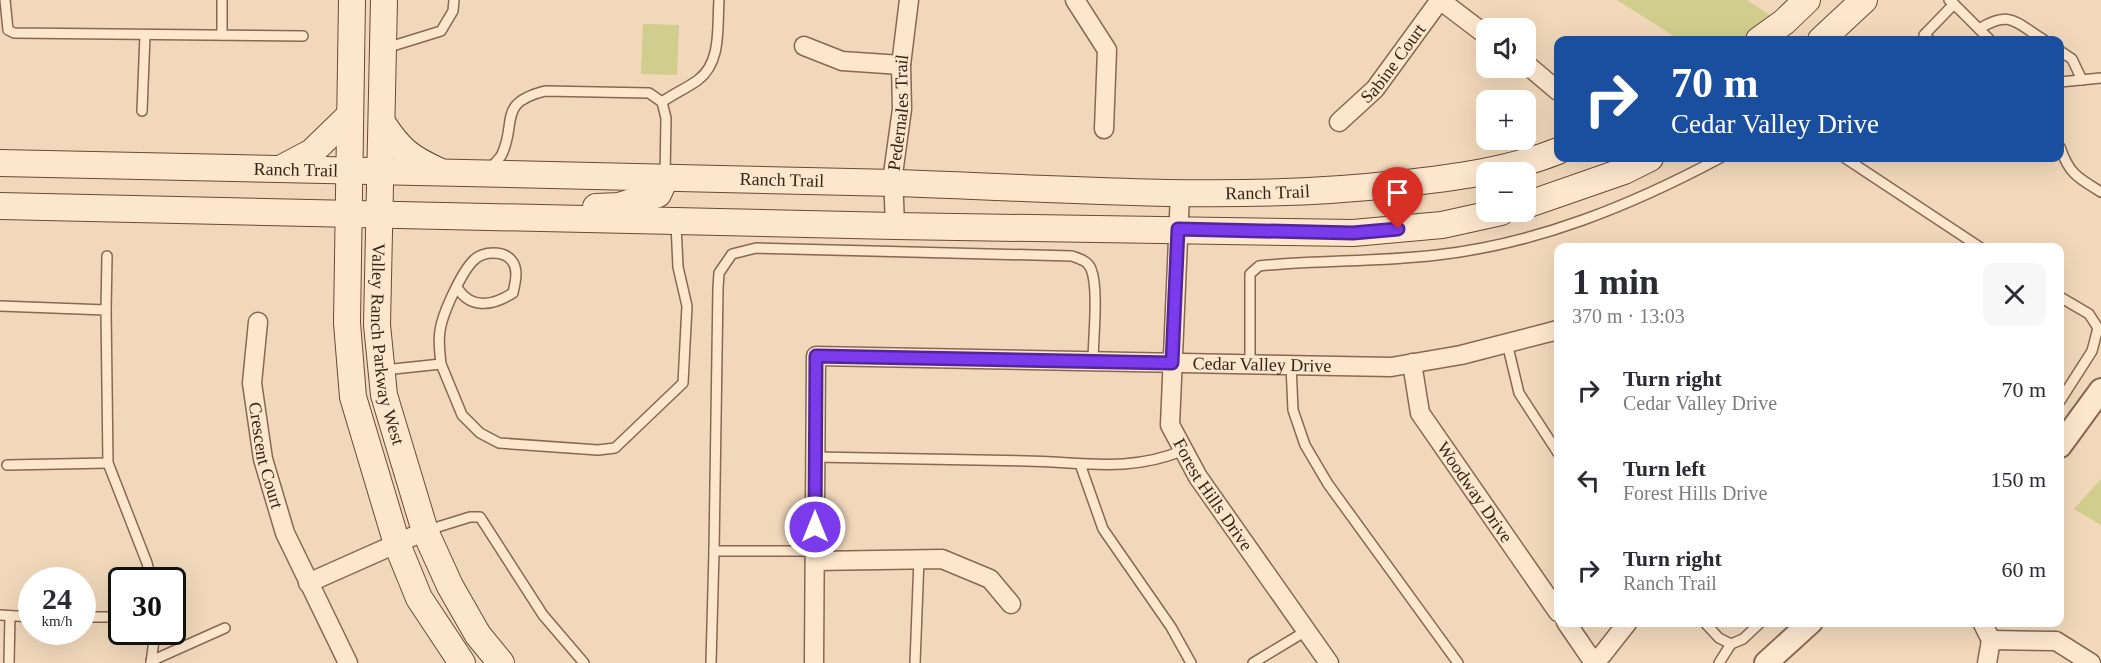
<!DOCTYPE html>
<html lang="en">
<head>
<meta charset="utf-8">
<style>
	body { margin:0; font-family:"Times New Roman",serif; background:#f7f7f7; color:#2b2b33; height:100vh; display:flex; flex-direction:column; font-size:22px; white-space:nowrap }
	* { box-sizing:border-box; margin:0 }
	p { font-size:20px; color:#7c7c81 }
	.icon { flex:none; width:33px; height:33px; fill:none; stroke:currentColor; stroke-width:2; stroke-linecap:round; stroke-linejoin:round }
	.map { position:relative; flex:1; overflow:hidden }
	.panel { position:absolute; left:1554px; top:243px; width:510px; height:384px; display:flex; flex-direction:column; background:#fff; border-radius:12px; box-shadow:0 6px 24px #0002 }
	.panel>* { flex:none }
	.guide { position:absolute; left:1554px; top:36px; width:510px; height:126px; border-radius:12px; box-shadow:0 6px 24px #0002; background:#1a4fa0; color:#fff; overflow:hidden }
	.tools { position:absolute; left:1476px; top:18px; display:grid; gap:12px }
	.tools a { display:grid; place-items:center; width:60px; height:60px; border-radius:12px; background:#fff; box-shadow:0 6px 24px #0002; font-size:30px }
	.speed { position:absolute; left:18px; top:567px; display:flex; gap:12px; font-size:30px; font-weight:700; text-align:center }
	.speed>* { display:grid; place-content:center; width:78px; height:78px; border-radius:50%; background:#fff; box-shadow:0 6px 24px #0002; line-height:1 }
	.speed small { font-size:15px; font-weight:400 }
	.speed .limit { border:3px solid #111; border-radius:9px; background:#fff; color:#111 }
	.pin { position:absolute; display:grid; place-items:center; width:51px; height:51px; color:#fff; margin:-62px -26px; border-radius:50% 50% 50% 0; rotate:-45deg; box-shadow:0 0 6px #0007 }
	.pin .icon { rotate:45deg }
	.me { position:absolute; width:66px; margin:-33px; rotate:0deg; stroke-linejoin:round; filter:drop-shadow(0 0 4px #0008) }
	.turn { display:flex; align-items:center; gap:21px; height:126px; padding:0 18px; font-size:27px }
	.turn .icon { width:78px; height:78px; stroke-width:2.5 }
	.turn b { display:block; font-size:42px; line-height:51px }
	.round { display:grid; place-items:center; flex:none; width:63px; height:63px; border-radius:12px; background:#f7f7f7 }
	.summary { display:flex; align-items:center; justify-content:space-between; height:102px; padding:0 18px }
	h1 { font-size:36px; font-weight:800; line-height:45px }
	ul { padding:0; list-style:none }
	li { display:flex; align-items:center; gap:18px; height:90px; padding:0 18px }
	li div { flex:1 }
	li b { display:block; font-size:22px }
	li em { font-style:normal }
	.map>svg:first-child { display:block }
	.green { fill:#d0cd8d }
	.lines { fill:none; stroke-linecap:round; stroke-linejoin:round }
	.service-casing { stroke:#896753; stroke-width:12 }
	.minor-casing { stroke:#896753; stroke-width:21 }
	.tertiary-casing { stroke:#896753; stroke-width:26 }
	.secondary-casing { stroke:#6b4937; stroke-width:28 }
	.service { stroke:#fce7cd; stroke-width:9 }
	.minor { stroke:#fce7cd; stroke-width:18 }
	.tertiary { stroke:#fce7cd; stroke-width:22 }
	.secondary { stroke:#fce7cd; stroke-width:26 }
	.route-casing { stroke:#51269a; stroke-width:15 }
	.route { stroke:#7c3aed; stroke-width:10 }
	.labels { text-anchor:middle; dominant-baseline:central; stroke-width:4.5; stroke-linejoin:round; paint-order:stroke }
	.street-label { font-size:18px; fill:#372319; stroke:#f8e4ca }
</style>
</head>
<body>
<div class="map">
<svg width="2101" height="663" viewBox="0 0 2101 663">
	<rect width="100%" height="100%" fill="#f1d8ba"/>
	<g class="green">
		<path d="M1617 0H1747L1774 18 1746 40H1680Z"/>
		<path d="M643 24 679 25 677 75 641 74Z"/>
		<path d="M2101 479V525L2074 509Z"/>
	</g>
	<g class="lines">
		<g class="service-casing">
			<g id="service">
				<path d="M5 0 8 30 14 33 303 36"/>
				<path d="M1954 4 1990 40"/>
				<path d="M1979 29C2010 9 2016 23 2044 40"/>
				<path d="M222 35V0"/>
				<path d="M1930 40 1924 35 1954 4 1949 0"/>
				<path d="M386 48 441 31 453 11 454 0"/>
				<path d="M2060 51 2072 59 2082 80"/>
				<path d="M2060 82 2101 78"/>
				<path d="M662 102C673 94 687 88 698 80 722 62 717 27 719 0"/>
				<path d="M142 111 145 35"/>
				<path d="M2060 147C2069 174 2078 178 2101 192"/>
				<path d="M1845 158 1981 248"/>
				<path d="M490 169C493 164 500 159 502 154 517 122 497 103 545 91L649 93 662 102 666 118 665 177"/>
				<path d="M2060 297 2089 314 2098 328 2092 351 2060 401"/>
				<path d="M0 306 106 310 108 463 147 563 151 580"/>
				<path d="M106 310 107 256"/>
				<path d="M1507 343 1519 393 1558 453"/>
				<path d="M441 364C440 354 438 341 440 331 442 314 462 271 474 260 483 251 504 250 512 261 519 270 515 283 513 293 494 305 472 310 458 289"/>
				<path d="M1250 365V274L1259 266C1318 260 1378 262 1437 255 1537 244 1632 205 1720 158"/>
				<path d="M1291 365 1293 410 1305 445 1328 484 1458 663"/>
				<path d="M384 370 441 364 462 415 480 433 499 443 598 450 615 448 683 383 687 306 678 267 676 224"/>
				<path d="M815 457C886 459 956 460 1026 461 1083 462 1129 473 1184 450"/>
				<path d="M1080 464 1103 529 1171 627 1191 663"/>
				<path d="M7 465 108 463"/>
				<path d="M428 530 470 517H480L543 615 584 663"/>
				<path d="M714 551 718 288 719 273 732 254 756 248 1072 256C1080 259 1088 261 1091 269 1099 288 1093 340 1093 362"/>
				<path d="M0 615 32 617"/>
				<path d="M82 617H122"/>
				<path d="M1704 622 1719 638 1731 644 1743 639 1761 622"/>
				<path d="M151 661 225 628"/>
				<path d="M9 663 10 616"/>
				<path d="M151 663 155 632"/>
				<path d="M711 663 714 551H815"/>
				<path d="M915 663 919 559"/>
				<path d="M1253 663 1306 631"/>
				<path d="M1719 663 1731 644"/>
			</g>
		</g>
		<g class="minor-casing">
			<g id="minor">
				<path d="M1075 0 1107 50 1104 129"/>
				<path d="M1440 0 1486 35"/>
				<path d="M804 46 842 61 901 65"/>
				<path d="M1526 64 1558 91"/>
				<path id="s1" d="M1339 122 1375 89 1440 0"/>
				<path id="s2" d="M1180 193 1170 425 1198 477 1329 663"/>
				<path id="s3" d="M895 226 893 174 902 109 901 65 909 0"/>
				<path id="s4" d="M258 322 252 383 263 459 285 533 348 663"/>
				<path id="s5" d="M1412 363 1420 413 1558 612"/>
				<path d="M815 561 942 559 990 579 1011 604"/>
				<path d="M308 583 425 531"/>
				<path d="M1566 622 1592 660 1602 655 1628 622"/>
				<path d="M1982 622 1991 640 1987 663"/>
				<path d="M1991 640 2056 641 2091 663"/>
				<path id="s6" d="M814 663 816 356 1391 367 1461 355 1558 330"/>
			</g>
		</g>
		<g class="tertiary-casing">
			<g id="tertiary">
				<path d="M2060 446 2101 390"/>
				<path d="M1766 663 1811 622"/>
			</g>
		</g>
		<g class="secondary-casing">
			<g id="secondary">
				<path d="M352 0 347 323 353 397 397 544 419 598 462 663"/>
				<path id="s7" d="M384 0 377 325 384 395 425 531 450 586 478 635 501 663"/>
				<path d="M1759 40 1784 22 1807 0"/>
				<path d="M1821 40 1864 0"/>
				<path d="M383 124C400 150 410 158 439 171"/>
				<path id="s8" d="M0 163C298 171 597 174 895 183 1062 188 1231 203 1397 184 1452 178 1508 171 1558 151"/>
				<path d="M280 169 312 152 350 115"/>
				<path d="M1526 205 1624 171 1650 158"/>
				<path d="M0 206 895 226 1353 233 1442 225 1501 212"/>
				<path d="M596 207 619 206 658 194 665 179"/>
			</g>
		</g>
		<use href="#service" class="service"/>
		<use href="#minor" class="minor"/>
		<use href="#tertiary" class="tertiary"/>
		<use href="#secondary" class="secondary"/>
	</g>
	<g class="lines">
		<g class="route-casing">
			<path id="route" d="M815 527 816 356 1172 363 1178 229 1353 233 1398 229"/>
		</g>
		<use href="#route" class="route"/>
	</g>
	<g class="labels">
		<g class="street-label">
			<text stroke="none"><textPath href="#s1" startOffset="80">Sabine Court</textPath></text>
			<text stroke="none"><textPath href="#s3" startOffset="114">Pedernales Trail</textPath></text>
			<text stroke="none"><textPath href="#s8" startOffset="296">Ranch Trail</textPath></text>
			<text stroke="none"><textPath href="#s8" startOffset="782">Ranch Trail</textPath></text>
			<text stroke="none"><textPath href="#s8" startOffset="1268">Ranch Trail</textPath></text>
			<text stroke="none"><textPath href="#s7" startOffset="345">Valley Ranch Parkway West</textPath></text>
			<text stroke="none"><textPath href="#s6" startOffset="753">Cedar Valley Drive</textPath></text>
			<text stroke="none"><textPath href="#s4" startOffset="135">Crescent Court</textPath></text>
			<text stroke="none"><textPath href="#s5" startOffset="147">Woodway Drive</textPath></text>
			<text stroke="none"><textPath href="#s2" startOffset="314">Forest Hills Drive</textPath></text>
		</g>
	</g>
</svg>
<div class="tools">
<a><svg class="icon" aria-label="sound" viewBox="0 0 24 24"><path d="M4 9h4l5-4v14l-5-4H4zM17 9q2 3 0 6"/></svg></a>
<a>+</a>
<a>−</a>
</div>
<div class="speed"><div>24<small>km/h</small></div><div class="limit">30</div></div>
<div class="pin" style="left:1398px;top:229px;background:#d93025"><svg class="icon" aria-label="arrive" viewBox="0 0 24 24"><path d="M6 21V4h12l-3 4 3 4H6"/></svg></div>
<svg class="me" style="left:815px;top:527px" viewBox="-20 -20 40 40"><circle r="17" fill="#7c3aed" stroke="#fff" stroke-width="3"/><path d="M0-11L8 9 0 5-8 9z" fill="#fff"/></svg>
<div class="guide">
<div class="turn"><svg class="icon" aria-label="right" viewBox="0 0 24 24"><path d="M7 20v-9h11M14 6l5 5-5 5"/></svg><div><b>70 m</b>Cedar Valley Drive</div></div>
</div>
<section class="panel">
<div class="summary"><div><h1>1 min</h1><p>370 m · 13:03</p></div><a class="round"><svg class="icon" aria-label="close" viewBox="0 0 24 24"><path d="M6 6l12 12M18 6L6 18"/></svg></a></div>
<ul>
<li><svg class="icon" aria-label="right" viewBox="0 0 24 24"><path d="M7 20v-9h11M14 6l5 5-5 5"/></svg><div><b>Turn right</b><p>Cedar Valley Drive</p></div><em>70 m</em></li>
<li><svg class="icon" aria-label="left" viewBox="0 0 24 24"><path d="M17 20v-9H6M10 6l-5 5 5 5"/></svg><div><b>Turn left</b><p>Forest Hills Drive</p></div><em>150 m</em></li>
<li><svg class="icon" aria-label="right" viewBox="0 0 24 24"><path d="M7 20v-9h11M14 6l5 5-5 5"/></svg><div><b>Turn right</b><p>Ranch Trail</p></div><em>60 m</em></li>
</ul>
</section>
</div>
</body>
</html>
